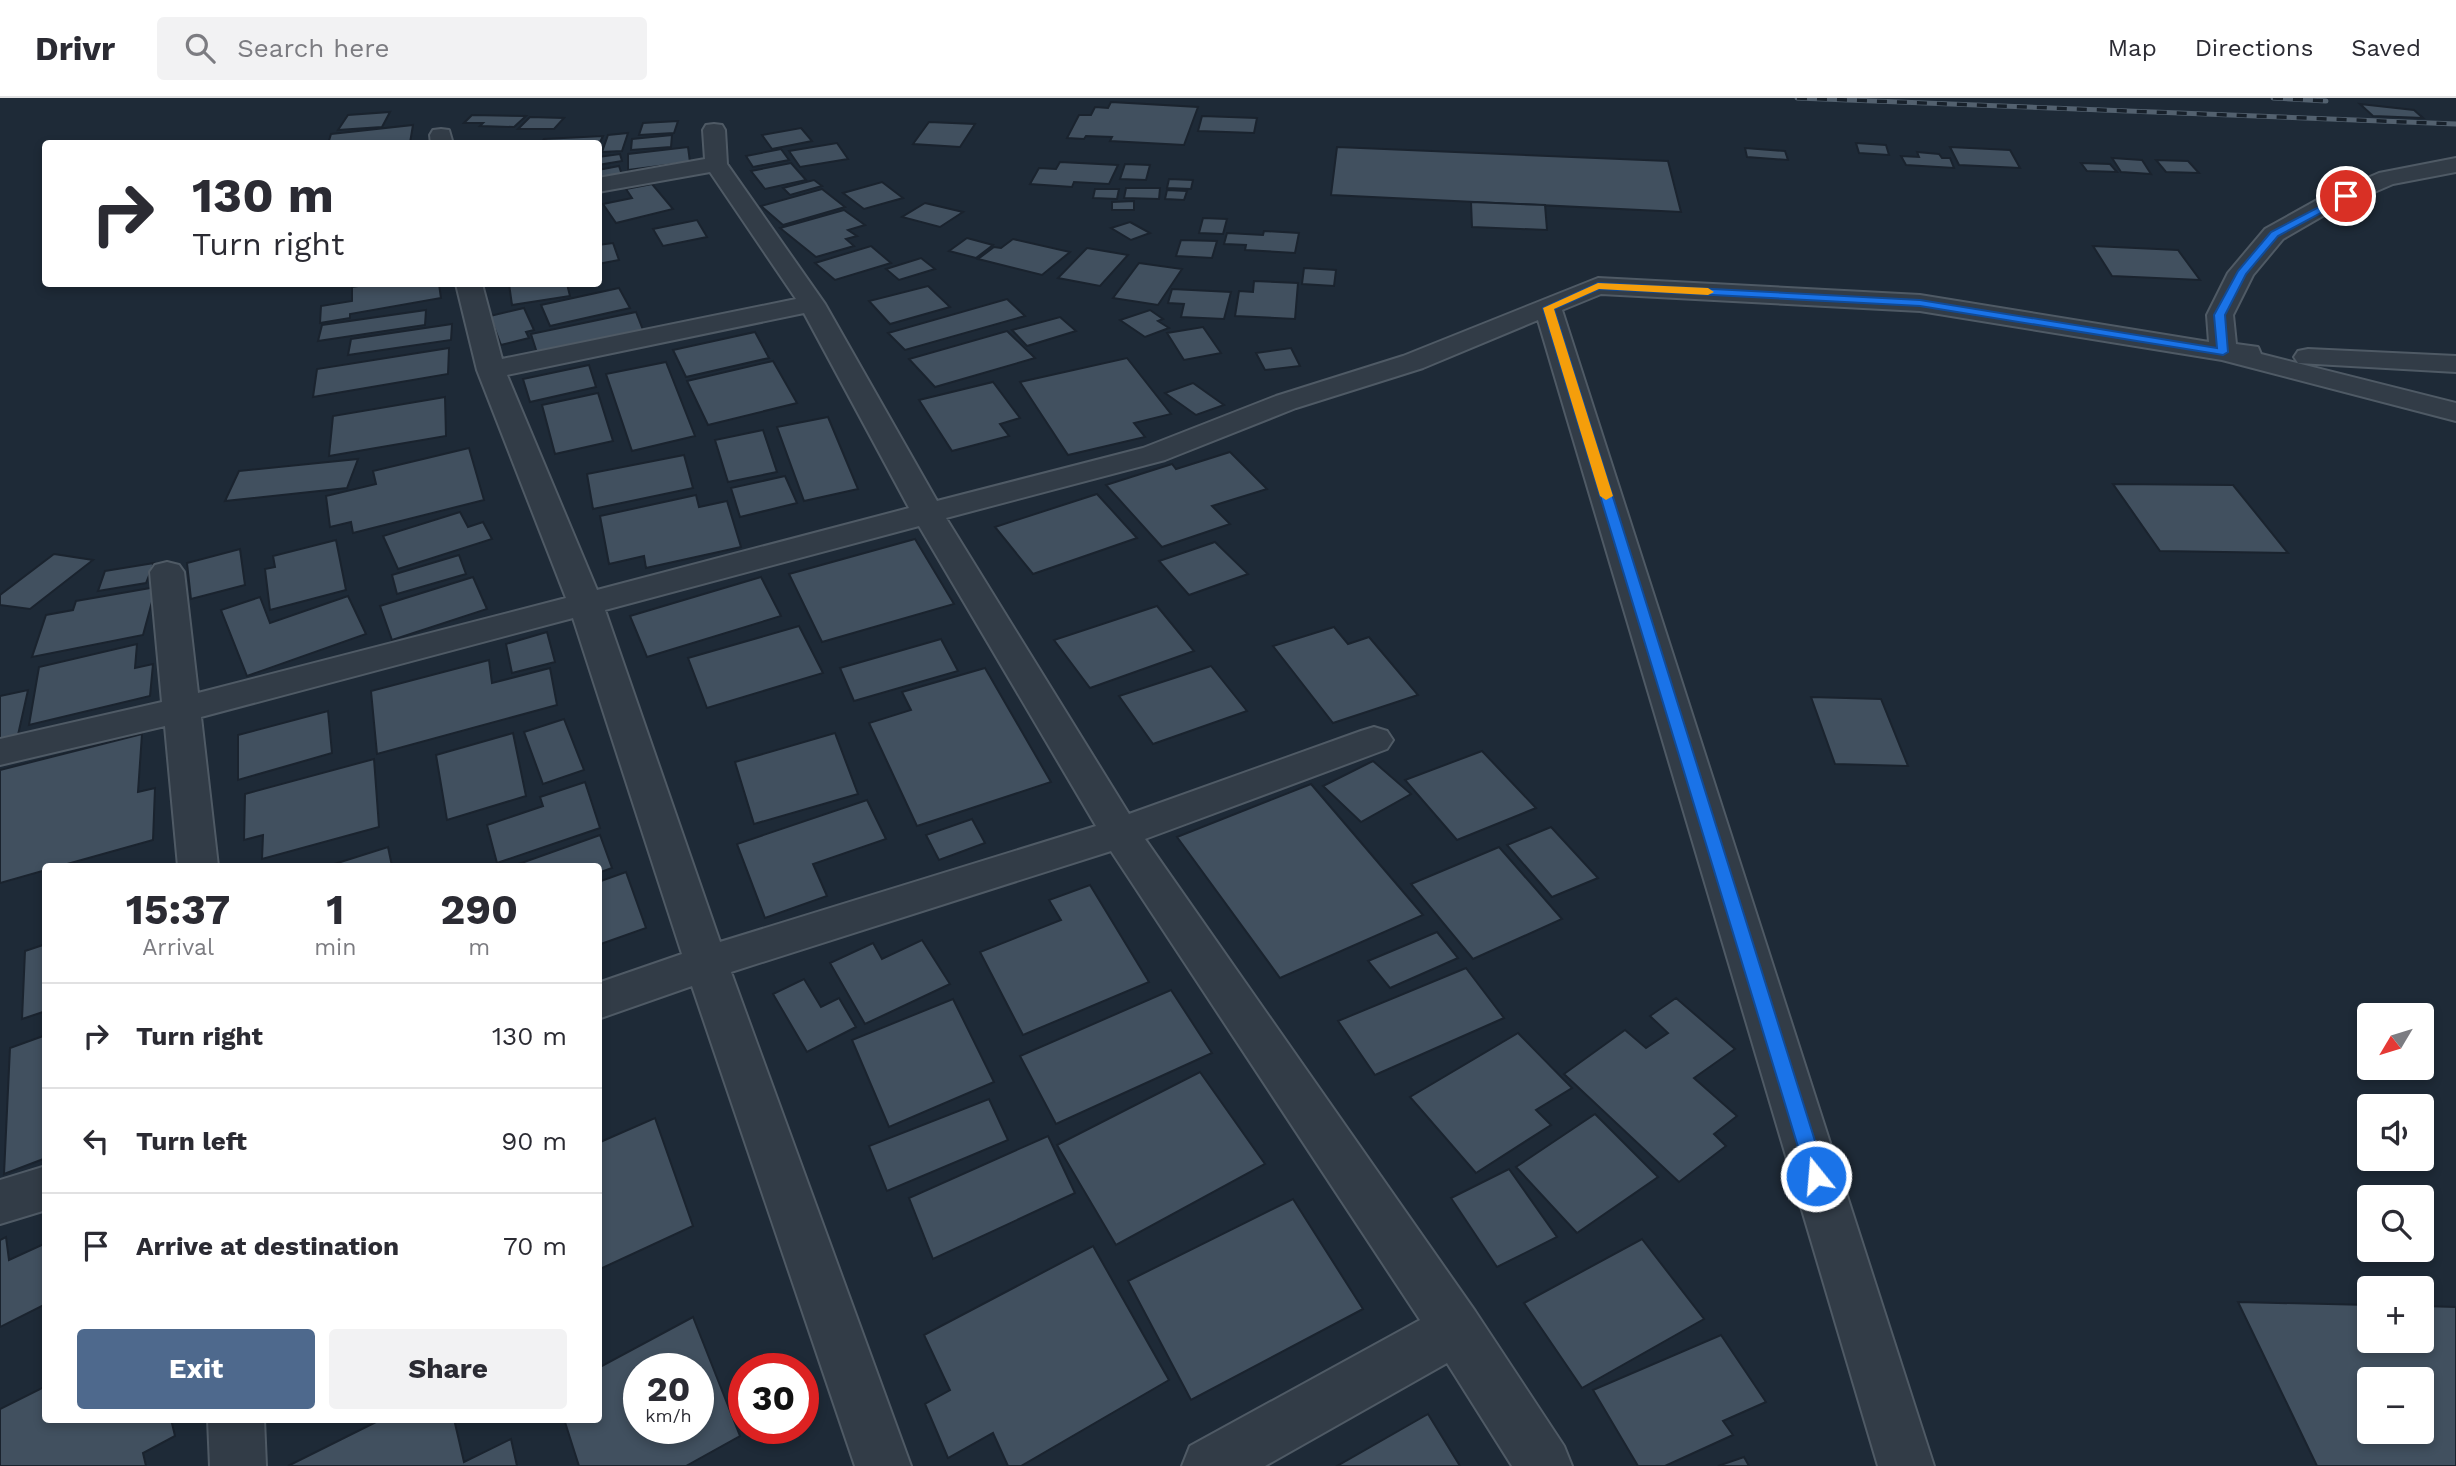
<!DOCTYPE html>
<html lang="en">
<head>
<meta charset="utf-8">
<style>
	body { margin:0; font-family:"Work Sans",sans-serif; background:#f2f2f3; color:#2b2b33; height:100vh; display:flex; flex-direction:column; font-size:26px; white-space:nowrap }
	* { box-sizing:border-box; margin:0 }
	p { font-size:23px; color:#7c7c81 }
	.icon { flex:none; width:38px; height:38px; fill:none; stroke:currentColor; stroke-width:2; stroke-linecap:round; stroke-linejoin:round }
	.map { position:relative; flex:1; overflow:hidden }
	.side { position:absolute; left:42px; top:765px; width:560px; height:560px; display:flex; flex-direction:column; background:#fff; border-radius:7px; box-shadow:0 4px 10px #0003 }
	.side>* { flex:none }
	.banner { position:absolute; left:42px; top:42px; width:560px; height:147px; border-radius:7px; box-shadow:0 4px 10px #0003; background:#fff; color:#2b2b33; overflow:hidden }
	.needle { width:46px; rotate:232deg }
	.fabs { position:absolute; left:2357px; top:905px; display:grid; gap:14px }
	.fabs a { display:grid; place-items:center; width:77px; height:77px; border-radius:7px; background:#fff; box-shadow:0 4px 10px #0003; font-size:35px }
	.speed { position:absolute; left:623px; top:1255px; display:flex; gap:14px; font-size:35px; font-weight:700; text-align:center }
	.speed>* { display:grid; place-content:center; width:91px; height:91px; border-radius:50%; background:#fff; box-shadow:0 4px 10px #0003; line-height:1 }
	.speed small { font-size:18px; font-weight:400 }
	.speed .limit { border:10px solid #d22; background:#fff; color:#111 }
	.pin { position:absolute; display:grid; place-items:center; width:60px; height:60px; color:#fff; margin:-30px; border:4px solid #fff; border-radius:50%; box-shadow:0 2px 7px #0007 }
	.me { position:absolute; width:77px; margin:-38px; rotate:343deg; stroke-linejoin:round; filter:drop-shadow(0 0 5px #0008) }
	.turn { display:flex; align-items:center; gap:24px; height:147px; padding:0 35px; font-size:32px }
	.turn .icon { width:91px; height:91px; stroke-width:2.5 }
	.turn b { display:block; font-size:49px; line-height:60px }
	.eta { display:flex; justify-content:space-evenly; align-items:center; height:119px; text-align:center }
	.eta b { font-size:42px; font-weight:700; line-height:49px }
	.primary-button { display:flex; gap:14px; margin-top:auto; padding:14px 35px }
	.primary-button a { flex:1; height:80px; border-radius:7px; background:#4e698d; color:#fff; font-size:28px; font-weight:700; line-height:80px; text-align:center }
	.primary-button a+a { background:#f2f2f3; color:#2b2b33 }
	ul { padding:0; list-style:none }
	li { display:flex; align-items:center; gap:21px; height:105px; padding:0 35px; border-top:2px solid #e1e1e2 }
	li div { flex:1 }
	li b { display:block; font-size:26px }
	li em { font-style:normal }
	header { display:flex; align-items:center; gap:42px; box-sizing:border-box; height:98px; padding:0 35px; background:#fff; border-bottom:2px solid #e1e1e2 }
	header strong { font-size:33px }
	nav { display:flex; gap:38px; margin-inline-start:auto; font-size:24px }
	.search { width:490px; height:63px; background:#f2f2f3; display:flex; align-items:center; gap:18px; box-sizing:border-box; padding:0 24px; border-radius:7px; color:#7c7c81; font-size:26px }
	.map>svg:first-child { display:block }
	.building { fill:#41505f; stroke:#1a232e; stroke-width:2; fill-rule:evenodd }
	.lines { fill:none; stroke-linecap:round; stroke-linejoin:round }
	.street-casing { stroke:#4f5a65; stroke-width:4 }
	.street { fill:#323c47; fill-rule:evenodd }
	.rail-casing { stroke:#53616f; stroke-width:5 }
	.rail { stroke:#18212b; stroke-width:3.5; stroke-dasharray:10; stroke-linecap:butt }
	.route { fill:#1a73e8; stroke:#114b97; stroke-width:2 }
	.slow { fill:#f59e0b }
</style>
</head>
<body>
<header>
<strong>Drivr</strong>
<div class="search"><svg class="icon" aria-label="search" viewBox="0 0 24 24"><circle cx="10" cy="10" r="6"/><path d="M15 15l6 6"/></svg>Search here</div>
<nav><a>Map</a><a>Directions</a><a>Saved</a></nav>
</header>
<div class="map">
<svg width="2456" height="1368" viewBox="0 0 2456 1368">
	<rect width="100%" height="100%" fill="#1e2a37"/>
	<g class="building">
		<path d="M1111 4 1198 9 1184 47 1110 43 1112 39 1086 38 1084 41 1067 40 1079 17H1091L1095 9 1108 10Z"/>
		<path d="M2360 6 2414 12 2423 20 2373 18Z"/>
		<path d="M390 14 382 29 338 32 348 17Z"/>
		<path d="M472 17 526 18 514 29 480 28 483 25H464Z"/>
		<path d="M1202 18 1257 20 1254 35 1198 33Z"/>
		<path d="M530 19 564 20 554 31H518Z"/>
		<path d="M678 23 674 35 639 37 643 25Z"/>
		<path d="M929 24 975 26 960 49 913 46Z"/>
		<path d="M413 27 410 45 328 46 331 36Z"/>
		<path d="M801 30 812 43 772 51 762 37Z"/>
		<path d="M628 35 622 53 602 54 608 37Z"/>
		<path d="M672 37 671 49 631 52 632 41Z"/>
		<path d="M603 38 598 48V46H541L544 41Z"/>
		<path d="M837 45 848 61 800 69 789 53Z"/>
		<path d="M1856 45 1886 47 1889 57 1859 55Z"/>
		<path d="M688 49 690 64 628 72V56Z"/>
		<path d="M1337 49 1668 63 1681 114 1331 97Z"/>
		<path d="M1950 49 2010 52 2020 70 1959 67Z"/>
		<path d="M1745 50 1785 53 1788 62 1747 59Z"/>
		<path d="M781 51 789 62 753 69 746 58Z"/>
		<path d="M1917 54 1939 56 1942 60H1950L1954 70 1906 67 1901 58 1919 59Z"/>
		<path d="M620 56 622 63 598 67V59Z"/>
		<path d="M2112 60 2142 62 2151 76 2121 74Z"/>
		<path d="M2156 62 2188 63 2199 75 2166 74Z"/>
		<path d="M1060 64 1118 67 1109 86 1074 84 1072 89 1030 86 1039 70 1056 71Z"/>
		<path d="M791 65 806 82 765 91 751 73Z"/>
		<path d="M2081 65 2110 66 2117 74 2087 73Z"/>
		<path d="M1125 66 1150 67 1146 82 1120 81Z"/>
		<path d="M619 68 623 80 598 84V72Z"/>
		<path d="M1169 81 1193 82 1191 91 1167 90Z"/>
		<path d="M814 82 822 88 790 97 783 90Z"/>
		<path d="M882 84 903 100 864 111 843 95Z"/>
		<path d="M652 86 673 111 616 125 603 106 632 100 626 91Z"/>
		<path d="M1126 90H1160L1159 101 1124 100Z"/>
		<path d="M822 91 845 109 783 127 761 108Z"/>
		<path d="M1095 91H1119L1117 101 1093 100Z"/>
		<path d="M1167 92 1187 93 1184 102 1165 101Z"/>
		<path d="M1134 103V112H1112V104Z"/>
		<path d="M1471 104 1545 107 1547 132 1472 129Z"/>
		<path d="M925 105 963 114 940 129 902 119Z"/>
		<path d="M844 112 865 127 848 132 857 138 846 141 854 148 816 159 780 130Z"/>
		<path d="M1203 120 1227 121 1223 136 1199 135Z"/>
		<path d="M697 122 707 139 663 148 653 131Z"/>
		<path d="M1130 124 1150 135 1131 142 1111 130Z"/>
		<path d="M1264 133 1299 135 1295 155 1245 152 1246 147 1224 146 1227 135 1263 137Z"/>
		<path d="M967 140 993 147 976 160 949 153Z"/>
		<path d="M1013 141 1070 154 1042 177 978 161 994 149 1001 150Z"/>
		<path d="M1181 142 1217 143 1212 160 1176 158Z"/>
		<path d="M613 145 619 162 598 166V147Z"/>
		<path d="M871 148 891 165 835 182 815 165Z"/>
		<path d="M2093 148 2178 152 2200 182 2112 178Z"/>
		<path d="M1087 150 1128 157 1100 188 1058 180Z"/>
		<path d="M921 160 935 171 899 182 886 171Z"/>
		<path d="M1139 165 1182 171 1158 207 1113 200Z"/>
		<path d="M1304 170 1336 172 1334 188 1302 186Z"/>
		<path d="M1254 183 1298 185 1295 221 1235 218 1239 193 1253 194Z"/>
		<path d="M371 186H439L441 200 350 216V220L320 225 321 208 352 203V189Z"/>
		<path d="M509 186H567L570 198 512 207Z"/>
		<path d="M928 188 950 209 890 226 869 203Z"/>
		<path d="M619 190 630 210 550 228 541 207Z"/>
		<path d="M1172 191 1231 194 1224 221 1181 219 1184 206 1168 205Z"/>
		<path d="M1007 201 1025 218 905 252 888 235Z"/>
		<path d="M524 210 534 232 526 234 529 240 501 247 490 218Z"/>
		<path d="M426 212 425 227 318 243 322 227Z"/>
		<path d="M1150 212 1163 221 1158 223 1169 230 1145 239 1120 222Z"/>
		<path d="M636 214 643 232 537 255 531 236Z"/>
		<path d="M1060 219 1076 233 1027 248 1012 232Z"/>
		<path d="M452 226 451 242 348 257 351 241Z"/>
		<path d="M1203 229 1221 255 1184 262 1167 235Z"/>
		<path d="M1007 233 1035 260 935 289 909 261Z"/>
		<path d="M755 234 769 260 686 279 673 252Z"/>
		<path d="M449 250 448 276 313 299 317 271Z"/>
		<path d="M1291 250 1300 268 1265 272 1256 255Z"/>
		<path d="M1127 260 1171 316 1134 325 1145 339 1068 357 1020 284Z"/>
		<path d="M773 263 797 305 708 327 687 283Z"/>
		<path d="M666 264 695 338 632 353 606 276Z"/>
		<path d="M589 267 596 289 530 304 523 281Z"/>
		<path d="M993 284 1020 320 1000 326 1009 338 952 353 919 302Z"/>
		<path d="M1193 285 1224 307 1196 317 1165 295Z"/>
		<path d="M598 295 613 343 555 356 542 307Z"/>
		<path d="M445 299 446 338 329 358 333 318Z"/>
		<path d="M828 319 858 391 804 403 777 329Z"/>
		<path d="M763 332 777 374 728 384 715 342Z"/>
		<path d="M469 350 484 402 353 435 351 424 330 429 326 398 376 386 373 373Z"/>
		<path d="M1230 354 1267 391 1212 408 1230 426 1162 449 1106 387 1172 366 1176 371Z"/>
		<path d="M684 357 693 390 593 411 587 376Z"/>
		<path d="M358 361 347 390 225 403 239 373Z"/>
		<path d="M785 378 797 405 740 419 731 390Z"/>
		<path d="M2113 386 2233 387 2288 455 2160 453Z"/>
		<path d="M1097 396 1137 440 1033 476 995 429Z"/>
		<path d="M696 397 699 409 727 403 741 449 646 470 644 458 609 466 600 418Z"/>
		<path d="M460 414 468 429 483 424 492 441 398 471 383 438Z"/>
		<path d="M915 441 954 506 822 544 789 476Z"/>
		<path d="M336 442 346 492 270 512 265 471 275 469 273 458Z"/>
		<path d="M1215 444 1248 476 1189 497 1159 463Z"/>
		<path d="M240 451 245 487 191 501 187 465Z"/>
		<path d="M54 456 93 462 30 511 0 507V497Z"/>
		<path d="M459 457 466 476 397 496 392 477Z"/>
		<path d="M154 465 146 485 98 493 105 473Z"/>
		<path d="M473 479 487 511 392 542 380 508Z"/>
		<path d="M761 479 781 518 647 559 630 518Z"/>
		<path d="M156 489 143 537 32 559 46 517 73 512 76 503Z"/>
		<path d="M348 498 366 536 247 578 221 512 260 499 270 525Z"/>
		<path d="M1157 508 1194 553 1090 590 1054 542Z"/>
		<path d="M799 528 823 575 707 610 688 560Z"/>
		<path d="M1334 529 1348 546 1369 539 1418 597 1333 625 1273 548Z"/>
		<path d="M547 534 555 564 512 575 506 546Z"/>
		<path d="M941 541 958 573 854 603 840 570Z"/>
		<path d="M137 546 135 570 153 566 150 598 29 627 39 569Z"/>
		<path d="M489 562 492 585 550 570 557 607 377 656 371 593Z"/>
		<path d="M1211 568 1247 613 1153 646 1119 598Z"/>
		<path d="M985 570 1051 684 917 728 869 625 911 612 902 594Z"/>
		<path d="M28 592 18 637 0 641V598Z"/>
		<path d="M1811 599 1881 601 1908 668 1835 666Z"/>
		<path d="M328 613 332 655 238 682V637Z"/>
		<path d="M564 621 584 672 543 686 524 634Z"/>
		<path d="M513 635 526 698 447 722 436 657Z"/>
		<path d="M835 635 858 696 754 726 735 664Z"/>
		<path d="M142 636 138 694 155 690 153 742 60 768H46V772L0 785V672Z"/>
		<path d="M1482 653 1536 710 1457 742 1405 682Z"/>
		<path d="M374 661 379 729 262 761 263 737 244 742 245 696Z"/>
		<path d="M1373 663 1411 696 1361 724 1323 688Z"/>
		<path d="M585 684 600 730 497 765 487 727 543 708 540 699Z"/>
		<path d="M1311 686 1423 817 1280 880 1177 739Z"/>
		<path d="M867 702 886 741 813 766 827 798 765 820 737 746Z"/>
		<path d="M972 721 985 745 939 762 926 737Z"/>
		<path d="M1551 729 1598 780 1552 799 1507 747Z"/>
		<path d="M600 737 612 770 598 775V768H513Z"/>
		<path d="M388 749 392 768H328Z"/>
		<path d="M1499 749 1562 821 1473 861 1411 786Z"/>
		<path d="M626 774 646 830 598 847V784Z"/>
		<path d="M1090 787 1149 884 1023 937 980 854 1061 822 1049 802Z"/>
		<path d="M1437 834 1458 860 1390 890 1368 863Z"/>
		<path d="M922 842 950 886 865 926 830 865 873 845 882 861Z"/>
		<path d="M46 846V913L22 921 25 853Z"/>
		<path d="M1466 870 1504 920 1375 977 1338 923Z"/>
		<path d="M804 881 821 909 839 900 856 929 807 954 773 896Z"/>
		<path d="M1171 892 1212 955 1056 1026 1020 958Z"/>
		<path d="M1676 900 1735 951 1694 980 1737 1018 1714 1036 1726 1048 1679 1084 1564 976 1625 932 1646 950 1668 935 1650 918Z"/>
		<path d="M953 901 994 984 889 1029 852 942Z"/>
		<path d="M1518 935 1572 990 1536 1012 1551 1027 1476 1075 1410 999Z"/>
		<path d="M46 937V1060L4 1076 10 950Z"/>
		<path d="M1200 974 1265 1066 1116 1147 1057 1047Z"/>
		<path d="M989 1001 1008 1042 887 1093 869 1048Z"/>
		<path d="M1595 1016 1658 1079 1577 1135 1516 1069Z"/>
		<path d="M655 1020 693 1128 598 1172V1045Z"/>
		<path d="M1048 1038 1075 1095 933 1161 909 1100Z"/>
		<path d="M1509 1071 1557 1139 1497 1169 1451 1100Z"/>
		<path d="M1293 1101 1363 1211 1191 1302 1128 1183Z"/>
		<path d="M6 1139 9 1162 46 1145V1206L0 1229V1142Z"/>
		<path d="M1642 1141 1704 1221 1582 1290 1524 1205Z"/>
		<path d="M1093 1148 1169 1282 1021 1368H1008L993 1335 948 1360 925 1306 950 1292 924 1237Z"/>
		<path d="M2238 1204 2370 1207V1242H2422V1208L2456 1209V1368H2317ZM2370 1281H2422V1334H2370Z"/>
		<path d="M693 1219 740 1338 686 1368H579L564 1321H598V1270ZM639 1270H698V1330H639Z"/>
		<path d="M1721 1237 1766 1304 1723 1323 1733 1337 1665 1368H1638L1593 1292Z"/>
		<path d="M46 1288V1321H171L175 1338 143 1355 146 1368H0V1311Z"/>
		<path d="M1428 1316 1460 1368H1337Z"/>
		<path d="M382 1321H454L464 1364 511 1341 517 1368H288Z"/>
		<path d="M1744 1359 1749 1368H1718Z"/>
	</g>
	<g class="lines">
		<g class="street-casing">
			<g id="street">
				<path d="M714 26 722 27 725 32 727 66 825 206 937 403 1143 350 1276 298 1403 258 1598 180 1920 197 2209 244 2207 217 2228 175 2265 131 2317 102 2379 75 2456 60V74L2393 86 2333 112 2283 141 2253 177 2233 217 2236 246 2258 249 2261 256 2456 305V323L2222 262 1920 213 1601 196 1562 212 1934 1368H1878L1538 222 1423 270 1296 310 1165 362 946 420 1129 716 1361 633 1374 629 1387 633 1393 642 1387 651 1145 741 1475 1213 1564 1348 1572 1368H1512L1447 1265 1265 1368H1182L1190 1348 1420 1222 1111 753 731 874 911 1368H855L692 888 598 921V885L682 856 573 520 201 619 218 768H178L165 628 0 667V641L162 604 150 474 155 467 167 464 179 467 184 474 198 595 566 500 477 272 456 186H482L502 261 796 201 710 74 598 94V80L705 61 703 32 706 27ZM804 215 909 410 597 492 507 277ZM919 428 1096 728 720 844 605 512Z"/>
				<path d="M441 31 449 32 453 46H431L430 37 433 32Z"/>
				<path d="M2308 251 2456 258V274L2298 265 2294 259 2298 253Z"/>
				<path d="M46 1068V1112L0 1126V1082Z"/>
				<path d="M208 1321H264L266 1368H210Z"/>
			</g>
		</g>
		<use href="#street" class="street"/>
		<g class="rail-casing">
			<g id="rail">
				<path d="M1797 0 2456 26"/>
				<path d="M2273 0 2326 3"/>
			</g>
		</g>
		<use href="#rail" class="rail"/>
	</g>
	<path class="route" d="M2346 95 2351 98 2349 100 2278 138 2246 176 2225 217 2228 254 2223 257 1920 208 1599 191 1554 211 1826 1078 1823 1085 1816 1087 1809 1085 1543 210 1598 185 1920 202 2217 250 2214 217 2238 173 2271 134Z"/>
	<path class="slow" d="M1598 185 1708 190 1714 194 1708 197 1599 191 1554 211 1613 398 1606 402 1600 398 1543 210Z"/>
</svg>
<div class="fabs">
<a><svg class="needle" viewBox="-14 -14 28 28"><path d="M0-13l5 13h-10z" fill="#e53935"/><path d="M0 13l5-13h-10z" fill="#7c7c81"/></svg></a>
<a><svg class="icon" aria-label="sound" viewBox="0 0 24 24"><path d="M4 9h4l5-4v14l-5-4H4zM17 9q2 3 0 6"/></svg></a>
<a><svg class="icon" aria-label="search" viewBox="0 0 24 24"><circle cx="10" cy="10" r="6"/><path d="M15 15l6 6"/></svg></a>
<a>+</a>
<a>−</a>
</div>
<div class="speed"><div>20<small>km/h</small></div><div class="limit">30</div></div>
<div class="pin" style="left:2346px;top:98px;background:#d93025"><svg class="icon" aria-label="arrive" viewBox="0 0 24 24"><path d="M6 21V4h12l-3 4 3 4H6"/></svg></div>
<svg class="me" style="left:1816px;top:1078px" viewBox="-20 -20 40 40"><circle r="17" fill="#1a73e8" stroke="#fff" stroke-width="3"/><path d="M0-11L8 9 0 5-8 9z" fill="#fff"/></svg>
<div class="banner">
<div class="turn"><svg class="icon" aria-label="right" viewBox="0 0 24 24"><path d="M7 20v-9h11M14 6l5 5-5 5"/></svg><div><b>130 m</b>Turn right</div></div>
</div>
<section class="side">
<div class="eta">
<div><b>15:37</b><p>Arrival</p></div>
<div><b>1</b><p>min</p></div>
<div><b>290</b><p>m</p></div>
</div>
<ul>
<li><svg class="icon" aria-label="right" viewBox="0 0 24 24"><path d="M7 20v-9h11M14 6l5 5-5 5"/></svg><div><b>Turn right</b></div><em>130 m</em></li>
<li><svg class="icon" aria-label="left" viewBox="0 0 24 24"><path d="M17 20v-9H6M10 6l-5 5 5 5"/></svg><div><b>Turn left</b></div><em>90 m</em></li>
<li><svg class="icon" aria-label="arrive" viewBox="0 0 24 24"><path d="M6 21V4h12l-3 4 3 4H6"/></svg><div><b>Arrive at destination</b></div><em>70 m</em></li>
</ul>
<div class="primary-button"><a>Exit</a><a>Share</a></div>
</section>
</div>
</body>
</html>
